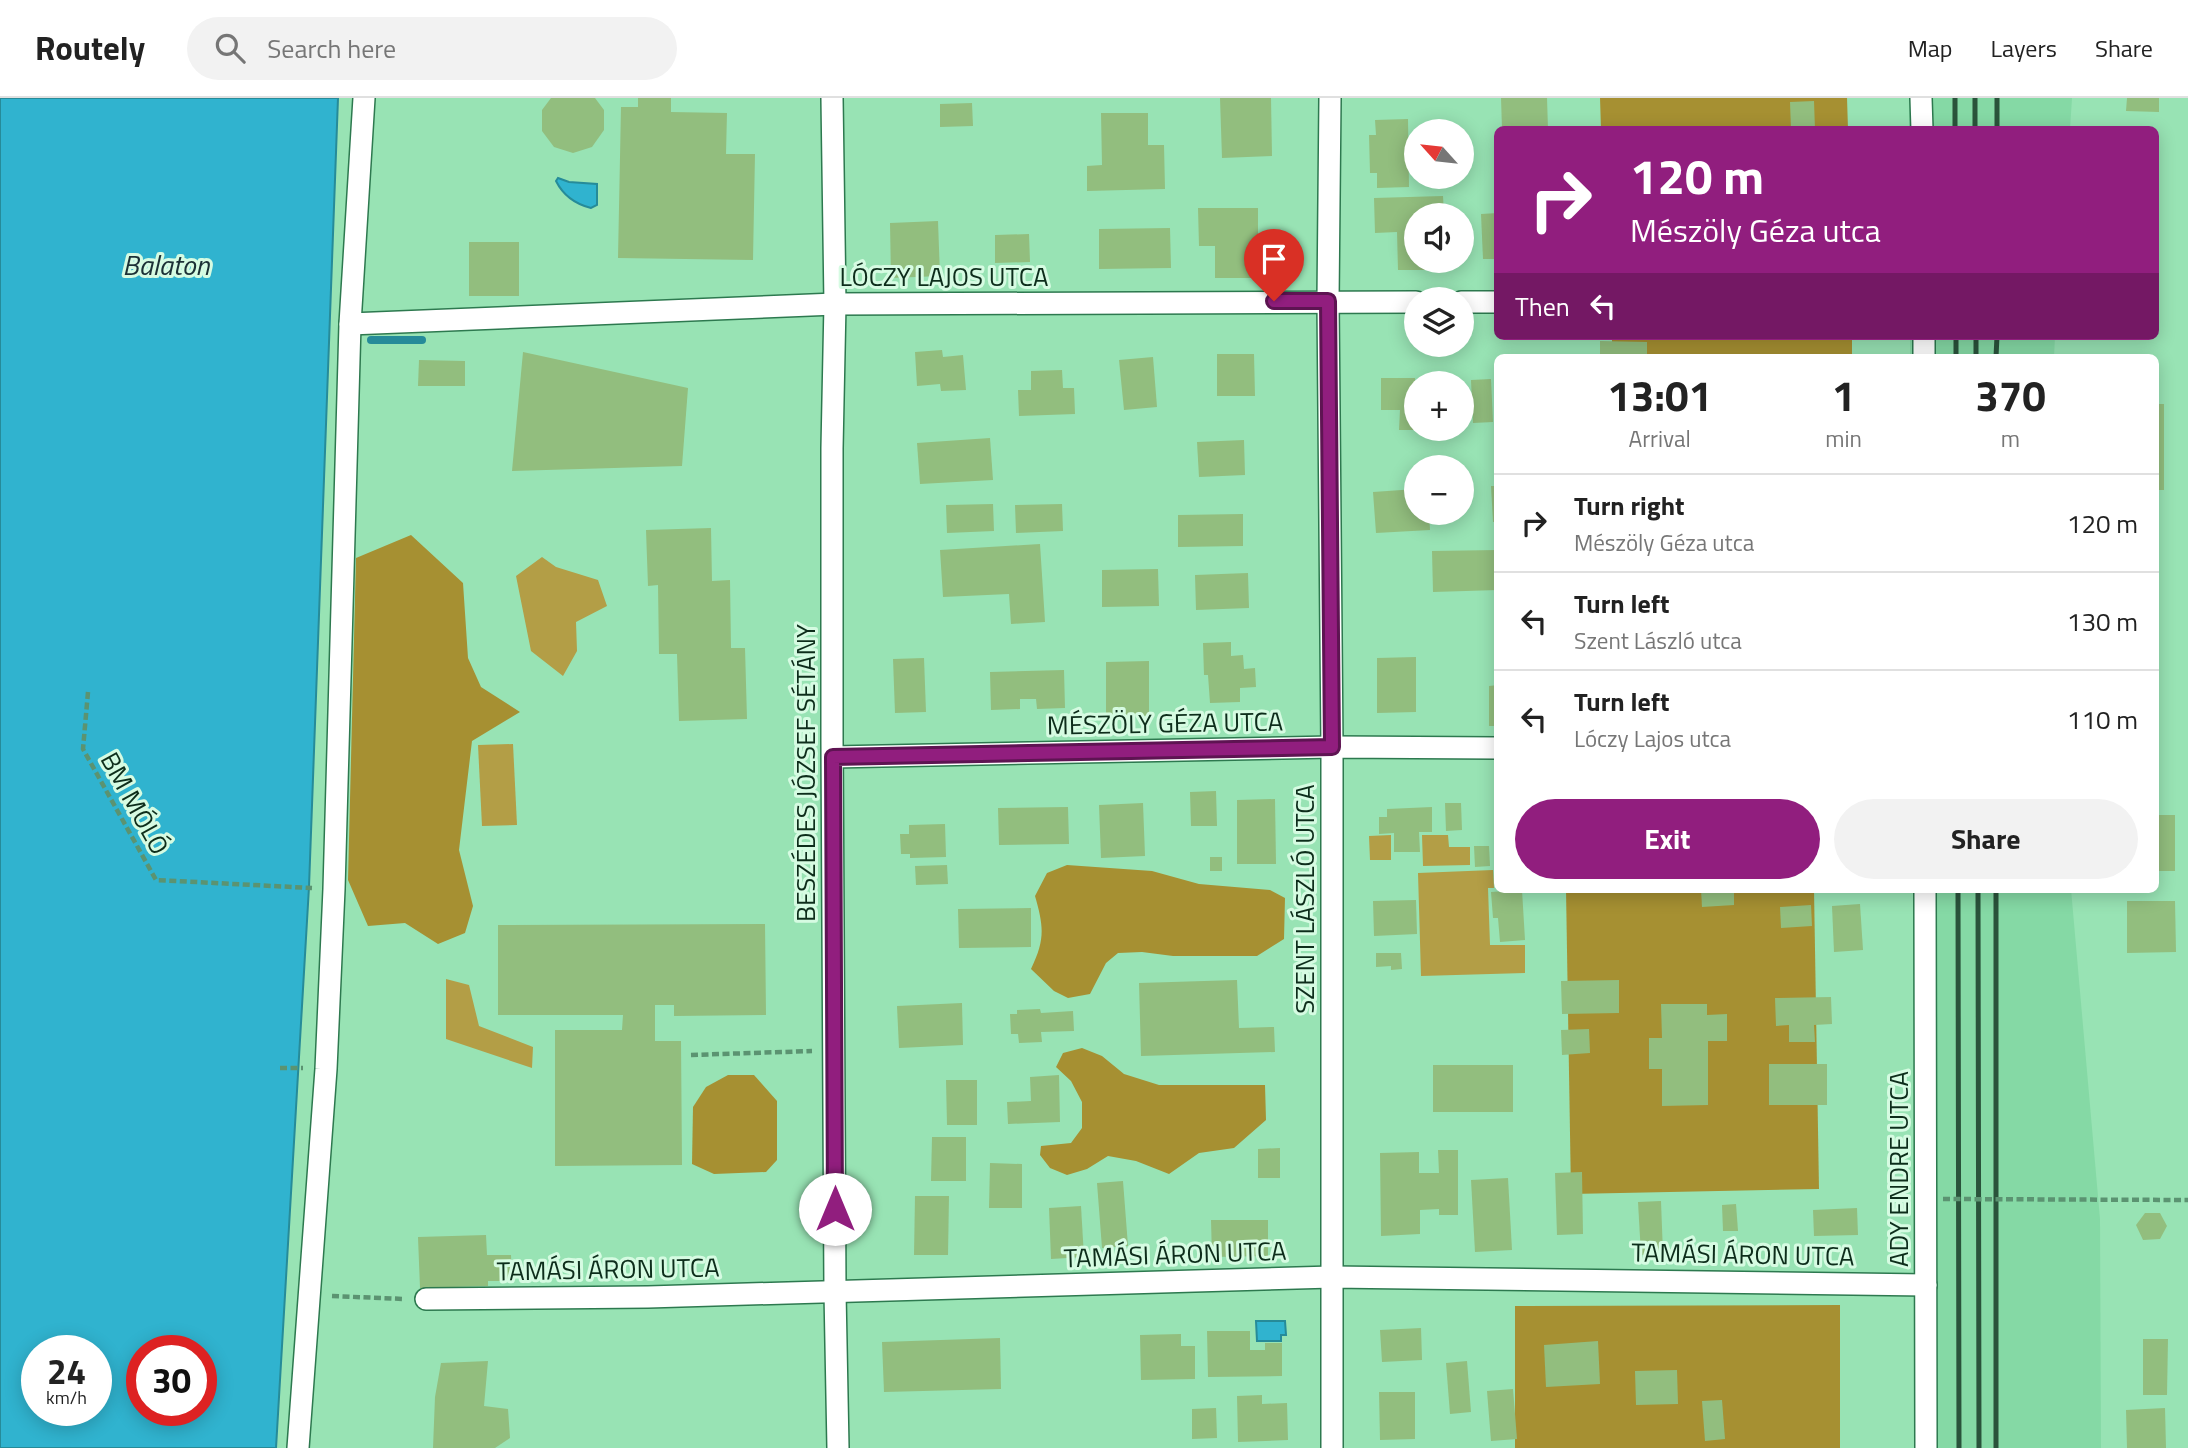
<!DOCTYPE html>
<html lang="en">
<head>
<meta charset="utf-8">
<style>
	body { margin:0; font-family:"Titillium Web",sans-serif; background:#f2f2f2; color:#222; height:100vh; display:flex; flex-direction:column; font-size:26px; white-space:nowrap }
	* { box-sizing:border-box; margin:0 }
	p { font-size:23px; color:#767676 }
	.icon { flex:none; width:38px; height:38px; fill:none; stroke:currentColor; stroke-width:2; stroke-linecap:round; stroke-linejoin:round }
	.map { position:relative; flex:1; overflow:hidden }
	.side { position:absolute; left:1494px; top:256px; width:665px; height:539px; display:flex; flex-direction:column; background:#fff; border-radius:10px; box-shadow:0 4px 18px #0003 }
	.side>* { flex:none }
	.top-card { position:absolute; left:1494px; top:28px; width:665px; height:214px; border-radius:10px; box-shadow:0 4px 18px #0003; background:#911e7e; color:#fff; overflow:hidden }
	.needle { width:46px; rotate:297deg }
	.fabs { position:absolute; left:1404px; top:21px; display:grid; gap:14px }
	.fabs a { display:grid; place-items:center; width:70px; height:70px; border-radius:50%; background:#fff; box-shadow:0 4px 18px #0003; font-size:35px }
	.speed { position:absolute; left:21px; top:1237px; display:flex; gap:14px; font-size:35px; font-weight:700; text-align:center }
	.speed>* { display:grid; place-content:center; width:91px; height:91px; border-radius:50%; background:#fff; box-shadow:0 4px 18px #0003; line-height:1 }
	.speed small { font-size:18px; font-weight:400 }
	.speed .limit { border:10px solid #d22; background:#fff; color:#111 }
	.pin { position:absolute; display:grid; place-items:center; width:60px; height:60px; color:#fff; margin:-72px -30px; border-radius:50% 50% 50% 0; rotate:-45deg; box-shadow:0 0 7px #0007 }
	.pin .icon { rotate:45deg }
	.me { position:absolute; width:77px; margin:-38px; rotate:0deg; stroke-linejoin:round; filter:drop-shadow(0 0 5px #0008) }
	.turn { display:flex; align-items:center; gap:24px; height:147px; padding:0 21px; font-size:32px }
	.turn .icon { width:91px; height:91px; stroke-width:2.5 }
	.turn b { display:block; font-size:49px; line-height:60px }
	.then { display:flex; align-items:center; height:66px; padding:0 21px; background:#0003; gap:14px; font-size:26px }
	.eta { display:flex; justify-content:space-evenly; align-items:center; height:119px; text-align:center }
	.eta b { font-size:42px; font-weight:700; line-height:49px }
	.primary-button { display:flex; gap:14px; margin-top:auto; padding:14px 21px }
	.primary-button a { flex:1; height:80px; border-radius:42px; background:#911e7e; color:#fff; font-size:28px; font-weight:700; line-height:80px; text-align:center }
	.primary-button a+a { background:#f2f2f2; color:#222 }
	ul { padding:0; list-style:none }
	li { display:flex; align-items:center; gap:21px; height:98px; padding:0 21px; border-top:2px solid #e0e0e0 }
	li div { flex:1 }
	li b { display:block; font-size:26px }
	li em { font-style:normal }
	header { display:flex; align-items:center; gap:42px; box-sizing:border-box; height:98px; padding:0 35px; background:#fff; border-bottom:2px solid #e0e0e0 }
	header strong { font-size:33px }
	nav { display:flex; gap:38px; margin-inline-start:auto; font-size:24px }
	.search { width:490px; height:63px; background:#f2f2f2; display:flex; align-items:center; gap:18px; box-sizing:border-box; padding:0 24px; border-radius:38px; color:#767676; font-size:26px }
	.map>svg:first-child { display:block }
	.built { fill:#85d9a5 }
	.green { fill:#b39e46 }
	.forest { fill:#a69032 }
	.water { fill:#30b3cf; stroke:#268b99; stroke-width:2; fill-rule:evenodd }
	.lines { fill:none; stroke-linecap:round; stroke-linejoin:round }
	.stream { stroke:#268b99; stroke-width:8 }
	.building { fill:#92be7e }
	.street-casing { stroke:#2d794f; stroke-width:24 }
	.path { stroke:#5b9371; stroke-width:4.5; stroke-dasharray:7 3.5; stroke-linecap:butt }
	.street { stroke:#fff; stroke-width:21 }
	.rail { stroke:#2a533b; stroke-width:5 }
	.path-bridge { stroke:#5b9371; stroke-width:4.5; stroke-dasharray:7 3.5; stroke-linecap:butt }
	.route-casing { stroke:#5e1452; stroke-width:18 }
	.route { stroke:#911e7e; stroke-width:12 }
	.labels { text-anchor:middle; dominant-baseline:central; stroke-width:6; stroke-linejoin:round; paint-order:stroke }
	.street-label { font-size:26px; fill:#0d2d1b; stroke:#d6fbe2 }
	.water-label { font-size:28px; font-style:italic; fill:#1b3036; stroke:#d6fbe2 }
</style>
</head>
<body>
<header>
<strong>Routely</strong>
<div class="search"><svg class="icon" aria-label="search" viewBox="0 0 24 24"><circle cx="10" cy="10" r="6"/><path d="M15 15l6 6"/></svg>Search here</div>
<nav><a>Map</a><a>Layers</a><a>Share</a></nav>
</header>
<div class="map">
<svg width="2188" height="1350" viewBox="0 0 2188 1350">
	<rect width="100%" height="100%" fill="#98e3b4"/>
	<g class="built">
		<path d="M1909 0H2072L2070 31H1909Z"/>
		<path d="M1910 238H2055L2054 259H1910Z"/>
		<path d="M1913 791H2071L2100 1121 2101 1350H1915Z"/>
	</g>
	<g class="green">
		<path d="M542 459 556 469 598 482 607 508 576 524 577 553 563 578 531 553 516 478Z"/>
		<path d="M513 646 517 727 482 728 478 647Z"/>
		<path d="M1391 737V762H1370L1369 738Z"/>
		<path d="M1422 737H1448L1449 749H1470V767L1423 768Z"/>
		<path d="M1493 772 1494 790H1488L1490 847H1525V875L1421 878 1418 775Z"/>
		<path d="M446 881 469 887 479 928 533 949 532 970 446 941Z"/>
	</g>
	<g class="forest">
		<path d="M1600 0H1847L1848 31H1601Z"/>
		<rect x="1612" y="238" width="240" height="21"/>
		<path d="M411 437 463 485 468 560 481 589 520 614 472 643 459 752 473 808 465 835 438 846 405 825 368 828 348 782 356 460Z"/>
		<path d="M1067 767 1152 773 1199 786 1270 792 1285 800 1284 841 1257 858H1173L1142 854 1118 855 1106 865 1090 896 1068 900 1054 893 1031 871C1045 842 1044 829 1035 798L1047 775Z"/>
		<path d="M1566 791H1814L1819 1091 1571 1096Z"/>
		<path d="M1082 950 1102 958 1124 976 1159 987H1265L1266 1022 1234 1050 1199 1055 1169 1076 1136 1063 1108 1058 1087 1071 1067 1077 1050 1070 1040 1057 1041 1048 1071 1045 1082 1030V1004L1071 983 1056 969 1063 955Z"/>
		<path d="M728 977H754L777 1003V1062L766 1074 714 1076 692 1066 693 1009 706 989Z"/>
		<path d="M1840 1207V1350H1515V1208Z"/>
	</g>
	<g class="water">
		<path d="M0 0H338L309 789 276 1350H0ZM37 1253H96V1312H37ZM142 1253H201V1312H142Z"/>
		<path d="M558 80 569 84 597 86V107L591 110C575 106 563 97 556 83Z"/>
		<path d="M1256 1223H1285L1286 1237H1281V1243H1257Z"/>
	</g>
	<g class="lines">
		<path class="stream" d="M371 242H422"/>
	</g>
	<g class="building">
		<path d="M551 0H595L604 12V32L592 49 573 55 554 49 542 33V12Z"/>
		<path d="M638 0H671V14L727 15 726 56H755L753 162 618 160 621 9H638Z"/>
		<path d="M1220 0H1271L1272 58 1222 60Z"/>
		<path d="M1501 0H1547L1548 32H1502Z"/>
		<path d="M2127 0H2159V14L2126 13Z"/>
		<path d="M1814 3 1815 32H1791L1790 4Z"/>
		<path d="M972 5 973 28 940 29V6Z"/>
		<path d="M1101 15H1148V47H1164L1165 91 1087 93V68L1102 67Z"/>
		<path d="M1408 21 1409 89 1377 90V75H1370L1369 37H1376L1375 22Z"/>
		<path d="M1443 98 1444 117H1416V163H1432V172H1398L1397 134 1375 135 1374 100Z"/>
		<path d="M1198 110H1258V141L1281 140 1282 180H1215V148H1199Z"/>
		<path d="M1498 115V161H1483L1481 116Z"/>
		<path d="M938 123 940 178 891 180 890 125Z"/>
		<path d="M1170 130 1171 170 1099 171V131Z"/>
		<path d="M1029 136 1030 164 995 165V137Z"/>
		<rect x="469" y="144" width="50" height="54"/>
		<path d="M1600 243 1647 244V259H1600Z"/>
		<path d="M942 252 943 259 963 257 966 292 941 293 940 286 917 288 915 254Z"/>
		<path d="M523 254 688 290 682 368 512 373Z"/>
		<path d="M1217 256H1254L1255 298H1217Z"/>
		<path d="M1153 259 1157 309 1124 312 1119 262Z"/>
		<path d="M419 262 465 263V288H418Z"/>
		<path d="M1062 272 1063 290H1074L1075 316 1019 318 1018 292H1031V273Z"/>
		<path d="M1381 280H1415L1416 332H1399L1400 312H1381Z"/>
		<path d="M1491 281 1493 324 1473 325 1471 282Z"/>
		<rect x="2156" y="306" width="8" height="86"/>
		<path d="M990 340 993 382 920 386 917 345Z"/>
		<path d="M1244 342 1245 377 1199 379 1197 344Z"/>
		<path d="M1491 388H1498V424H1493Z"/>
		<path d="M1416 391V415H1429L1430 432 1376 435 1373 394Z"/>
		<path d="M993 406 994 433 947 435 946 407Z"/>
		<path d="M1062 406 1063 433 1016 435 1015 407Z"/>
		<path d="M1243 416V448L1178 449V417Z"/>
		<path d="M711 430 712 483 730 482 731 550H745L747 621 679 623 677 556H659L658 487 648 488 646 432Z"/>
		<path d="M1040 446 1045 524 1011 526 1009 496 943 499 940 452Z"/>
		<path d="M1498 452V492L1433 494 1432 453Z"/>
		<path d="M1158 471 1159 508 1102 509V472Z"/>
		<path d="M1248 475 1249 510 1196 512 1195 477Z"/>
		<path d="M1231 544V558L1243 557 1244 571 1255 570 1256 589 1240 590V604L1210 605 1208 577H1204L1203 545Z"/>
		<path d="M1416 559V614L1377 615V560Z"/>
		<path d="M924 560 926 614 895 615 893 561Z"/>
		<path d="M1149 563V618H1106V564Z"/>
		<path d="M1064 572 1065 610 1037 611 1036 601H1020V611L991 612 990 574Z"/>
		<path d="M1498 587V628H1489V588Z"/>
		<path d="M1216 693 1217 728H1191L1190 694Z"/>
		<path d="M1275 701 1276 766H1237V702Z"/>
		<path d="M1143 705 1145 758 1101 760 1099 707Z"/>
		<path d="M1445 705H1461L1462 732 1446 733Z"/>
		<path d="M1068 709 1069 746 999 747 998 710Z"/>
		<path d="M1432 709V734H1419L1420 754H1394V735L1379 736V719H1387V711Z"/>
		<rect x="2156" y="717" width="19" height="56"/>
		<path d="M945 726 946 759 910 760V756H901L900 736H909V727Z"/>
		<path d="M1474 748H1489L1490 768 1475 769Z"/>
		<rect x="1210" y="759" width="12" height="14"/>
		<path d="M947 767 948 786 916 787 915 768Z"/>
		<path d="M1701 791H1734V807L1702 809Z"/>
		<path d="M1522 792 1525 842 1500 844 1498 820H1493L1491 794Z"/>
		<path d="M1416 802 1417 836 1374 838 1373 803Z"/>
		<path d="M2127 803H2175L2176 854 2127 855Z"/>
		<path d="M1860 806 1863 852 1834 854 1832 808Z"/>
		<path d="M1811 807 1812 828 1781 830 1780 809Z"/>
		<path d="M1031 810V849L959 850 958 811Z"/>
		<path d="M765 826 766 917 674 918V907H655V943H681L682 1067 555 1068V932H622L623 917H498V827Z"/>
		<path d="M1376 855H1401L1402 871 1391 872V868L1376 869Z"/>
		<path d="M1237 882 1239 930 1274 929 1275 954 1141 958 1139 885Z"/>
		<path d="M1619 882V915L1562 916 1561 883Z"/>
		<path d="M1831 899 1832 926 1814 927 1815 944H1789V927L1776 928 1775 900Z"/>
		<path d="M962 905 963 947 899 950 897 908Z"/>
		<path d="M1661 906H1707V917L1727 916V943H1708V1007L1662 1008V971H1649V940H1662Z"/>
		<path d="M1040 911 1041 915 1073 913 1074 933 1041 934 1042 944 1019 945 1018 936H1011L1010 916H1017V912Z"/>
		<path d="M1589 931 1590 955 1562 957 1561 932Z"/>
		<rect x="1769" y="966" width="58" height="41"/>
		<rect x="1433" y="967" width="80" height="47"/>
		<path d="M1059 977 1060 1024 1008 1026 1007 1004 1031 1003 1030 979Z"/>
		<path d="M946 982H977V1027H947Z"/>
		<path d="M932 1039H966V1083H931Z"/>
		<path d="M1280 1050V1080H1258V1051Z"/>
		<path d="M1438 1052H1458V1117H1439V1111L1420 1112V1136L1381 1138 1380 1055 1419 1054V1075H1439Z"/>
		<path d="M990 1065 1022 1066V1110H989Z"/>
		<path d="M1582 1074 1583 1136 1557 1137 1555 1075Z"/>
		<path d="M1508 1080 1512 1152 1475 1154 1471 1082Z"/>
		<path d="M1123 1083 1128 1148 1102 1150 1097 1085Z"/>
		<path d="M915 1098H949L948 1157H914Z"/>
		<path d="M1661 1103 1663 1156 1641 1157 1638 1104Z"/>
		<path d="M1736 1106 1738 1133H1723L1722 1107Z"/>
		<path d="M1081 1108 1084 1159 1051 1161 1049 1110Z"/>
		<path d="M1857 1110 1858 1137 1814 1138 1813 1112Z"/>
		<path d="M2145 1115H2160L2167 1128 2160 1141 2143 1142 2136 1127Z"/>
		<path d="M1211 1122H1268V1158L1212 1159Z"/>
		<path d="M486 1137 487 1157H511L512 1183H488V1188L420 1190 418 1139Z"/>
		<path d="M1421 1230 1422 1262 1382 1264 1380 1232Z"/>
		<path d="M1207 1233H1250V1252H1265V1245H1282V1278L1208 1279Z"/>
		<path d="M1181 1236V1248H1195V1281L1141 1282 1140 1237Z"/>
		<path d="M1000 1240 1001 1291 884 1294 882 1244Z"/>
		<path d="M2143 1241H2168L2167 1297H2143Z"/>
		<path d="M1598 1243 1600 1286 1546 1289 1544 1247Z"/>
		<path d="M488 1263 484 1308 508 1311 510 1340 495 1350H433L435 1299 441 1265Z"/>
		<path d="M1467 1263 1471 1314 1450 1316 1446 1265Z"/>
		<path d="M1677 1272 1678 1306 1636 1307 1635 1273Z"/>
		<path d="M1513 1291 1517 1341 1491 1343 1487 1293Z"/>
		<path d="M1379 1294H1415V1341L1380 1342Z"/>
		<path d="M1262 1297V1306L1287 1305 1288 1342 1238 1344 1237 1298Z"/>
		<path d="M1722 1302 1725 1341 1705 1343 1702 1303Z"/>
		<path d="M1216 1310 1217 1340 1192 1341V1311Z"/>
		<path d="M2165 1310 2166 1350H2127L2126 1312Z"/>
	</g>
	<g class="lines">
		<g class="street-casing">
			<g id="street">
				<path d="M832 0 835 206 832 350V643L835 1194 838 1350"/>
				<path d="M1330 0 1328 203 1332 649V1350"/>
				<path d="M1921 0 1922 32"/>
				<path d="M1461 204H1498"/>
				<path d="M350 226 835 206 1416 204"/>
				<path d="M1924 238V259"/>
				<path d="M833 659 1332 649 1498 650"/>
				<path d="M1925 791 1926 1350"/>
				<path d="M426 1201 648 1199 1332 1179 1926 1187"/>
				<path d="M298 1350 326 971 334 791 350 226 364 0"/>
			</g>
		</g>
		<g class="path">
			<path d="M88 594 83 651 156 782 312 790"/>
			<path d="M691 957 812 953"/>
			<path d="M280 970H303"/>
			<path d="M332 1198 404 1201"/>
		</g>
		<use href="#street" class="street"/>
		<g class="rail">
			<path d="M1955 0V32"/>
			<path d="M1975 0V32"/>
			<path d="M1997 0V32"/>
			<path d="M1956 238V259"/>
			<path d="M1976 238V259"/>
			<path d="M1996 259 1997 238"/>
			<path d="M1958 791 1959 1350"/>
			<path d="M1978 791 1979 1350"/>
			<path d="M1996 1350V791"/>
		</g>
		<path class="path-bridge" d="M1943 1101 2188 1102"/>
	</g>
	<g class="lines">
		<g class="route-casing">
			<path id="route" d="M835 1111 833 659 1332 649 1328 203H1274"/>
		</g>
		<use href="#route" class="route"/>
	</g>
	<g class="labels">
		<g class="street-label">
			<text x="944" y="178">LÓCZY LAJOS UTCA</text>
			<text transform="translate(1165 625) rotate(-1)">MÉSZÖLY GÉZA UTCA</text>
			<text transform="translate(805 675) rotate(-90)">BESZÉDES JÓZSEF SÉTÁNY</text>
			<text transform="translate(135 705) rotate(61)">BM MÓLÓ</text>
			<text transform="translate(1304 801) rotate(-90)">SZENT LÁSZLÓ UTCA</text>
			<text transform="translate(1898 1071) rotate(-90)">ADY ENDRE UTCA</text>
			<text transform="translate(1175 1156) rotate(-2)">TAMÁSI ÁRON UTCA</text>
			<text transform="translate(1743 1156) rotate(1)">TAMÁSI ÁRON UTCA</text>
			<text transform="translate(608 1171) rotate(-1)">TAMÁSI ÁRON UTCA</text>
		</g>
		<g class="water-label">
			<text x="166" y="166">Balaton</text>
		</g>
	</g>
</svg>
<div class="fabs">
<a><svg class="needle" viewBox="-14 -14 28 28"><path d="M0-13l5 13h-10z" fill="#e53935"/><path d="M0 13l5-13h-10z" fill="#767676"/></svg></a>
<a><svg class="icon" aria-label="sound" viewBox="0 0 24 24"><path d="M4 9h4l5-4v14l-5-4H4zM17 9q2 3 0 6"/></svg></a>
<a><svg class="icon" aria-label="layers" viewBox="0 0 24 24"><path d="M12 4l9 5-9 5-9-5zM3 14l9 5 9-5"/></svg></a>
<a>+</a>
<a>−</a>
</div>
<div class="speed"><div>24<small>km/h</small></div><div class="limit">30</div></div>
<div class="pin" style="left:1274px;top:203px;background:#d93025"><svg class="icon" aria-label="arrive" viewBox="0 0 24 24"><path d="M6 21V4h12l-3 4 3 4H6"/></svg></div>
<svg class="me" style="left:835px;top:1111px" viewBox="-20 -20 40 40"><circle r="19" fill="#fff"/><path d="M0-13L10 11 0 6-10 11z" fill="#911e7e"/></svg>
<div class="top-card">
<div class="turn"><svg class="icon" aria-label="right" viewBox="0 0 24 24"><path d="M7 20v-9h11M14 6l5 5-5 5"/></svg><div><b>120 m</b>Mészöly Géza utca</div></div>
<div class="then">Then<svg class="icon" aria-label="left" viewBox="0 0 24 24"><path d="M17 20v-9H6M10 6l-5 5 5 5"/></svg></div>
</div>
<section class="side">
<div class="eta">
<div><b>13:01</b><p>Arrival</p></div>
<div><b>1</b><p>min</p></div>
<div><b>370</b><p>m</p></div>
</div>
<ul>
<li><svg class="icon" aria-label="right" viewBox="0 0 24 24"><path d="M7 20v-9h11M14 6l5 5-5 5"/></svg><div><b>Turn right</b><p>Mészöly Géza utca</p></div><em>120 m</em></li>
<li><svg class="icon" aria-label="left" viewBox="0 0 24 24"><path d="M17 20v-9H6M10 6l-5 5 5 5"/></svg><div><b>Turn left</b><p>Szent László utca</p></div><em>130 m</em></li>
<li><svg class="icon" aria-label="left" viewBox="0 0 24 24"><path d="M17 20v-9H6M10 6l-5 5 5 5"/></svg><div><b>Turn left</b><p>Lóczy Lajos utca</p></div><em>110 m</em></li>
</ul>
<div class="primary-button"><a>Exit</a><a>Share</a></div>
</section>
</div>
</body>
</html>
